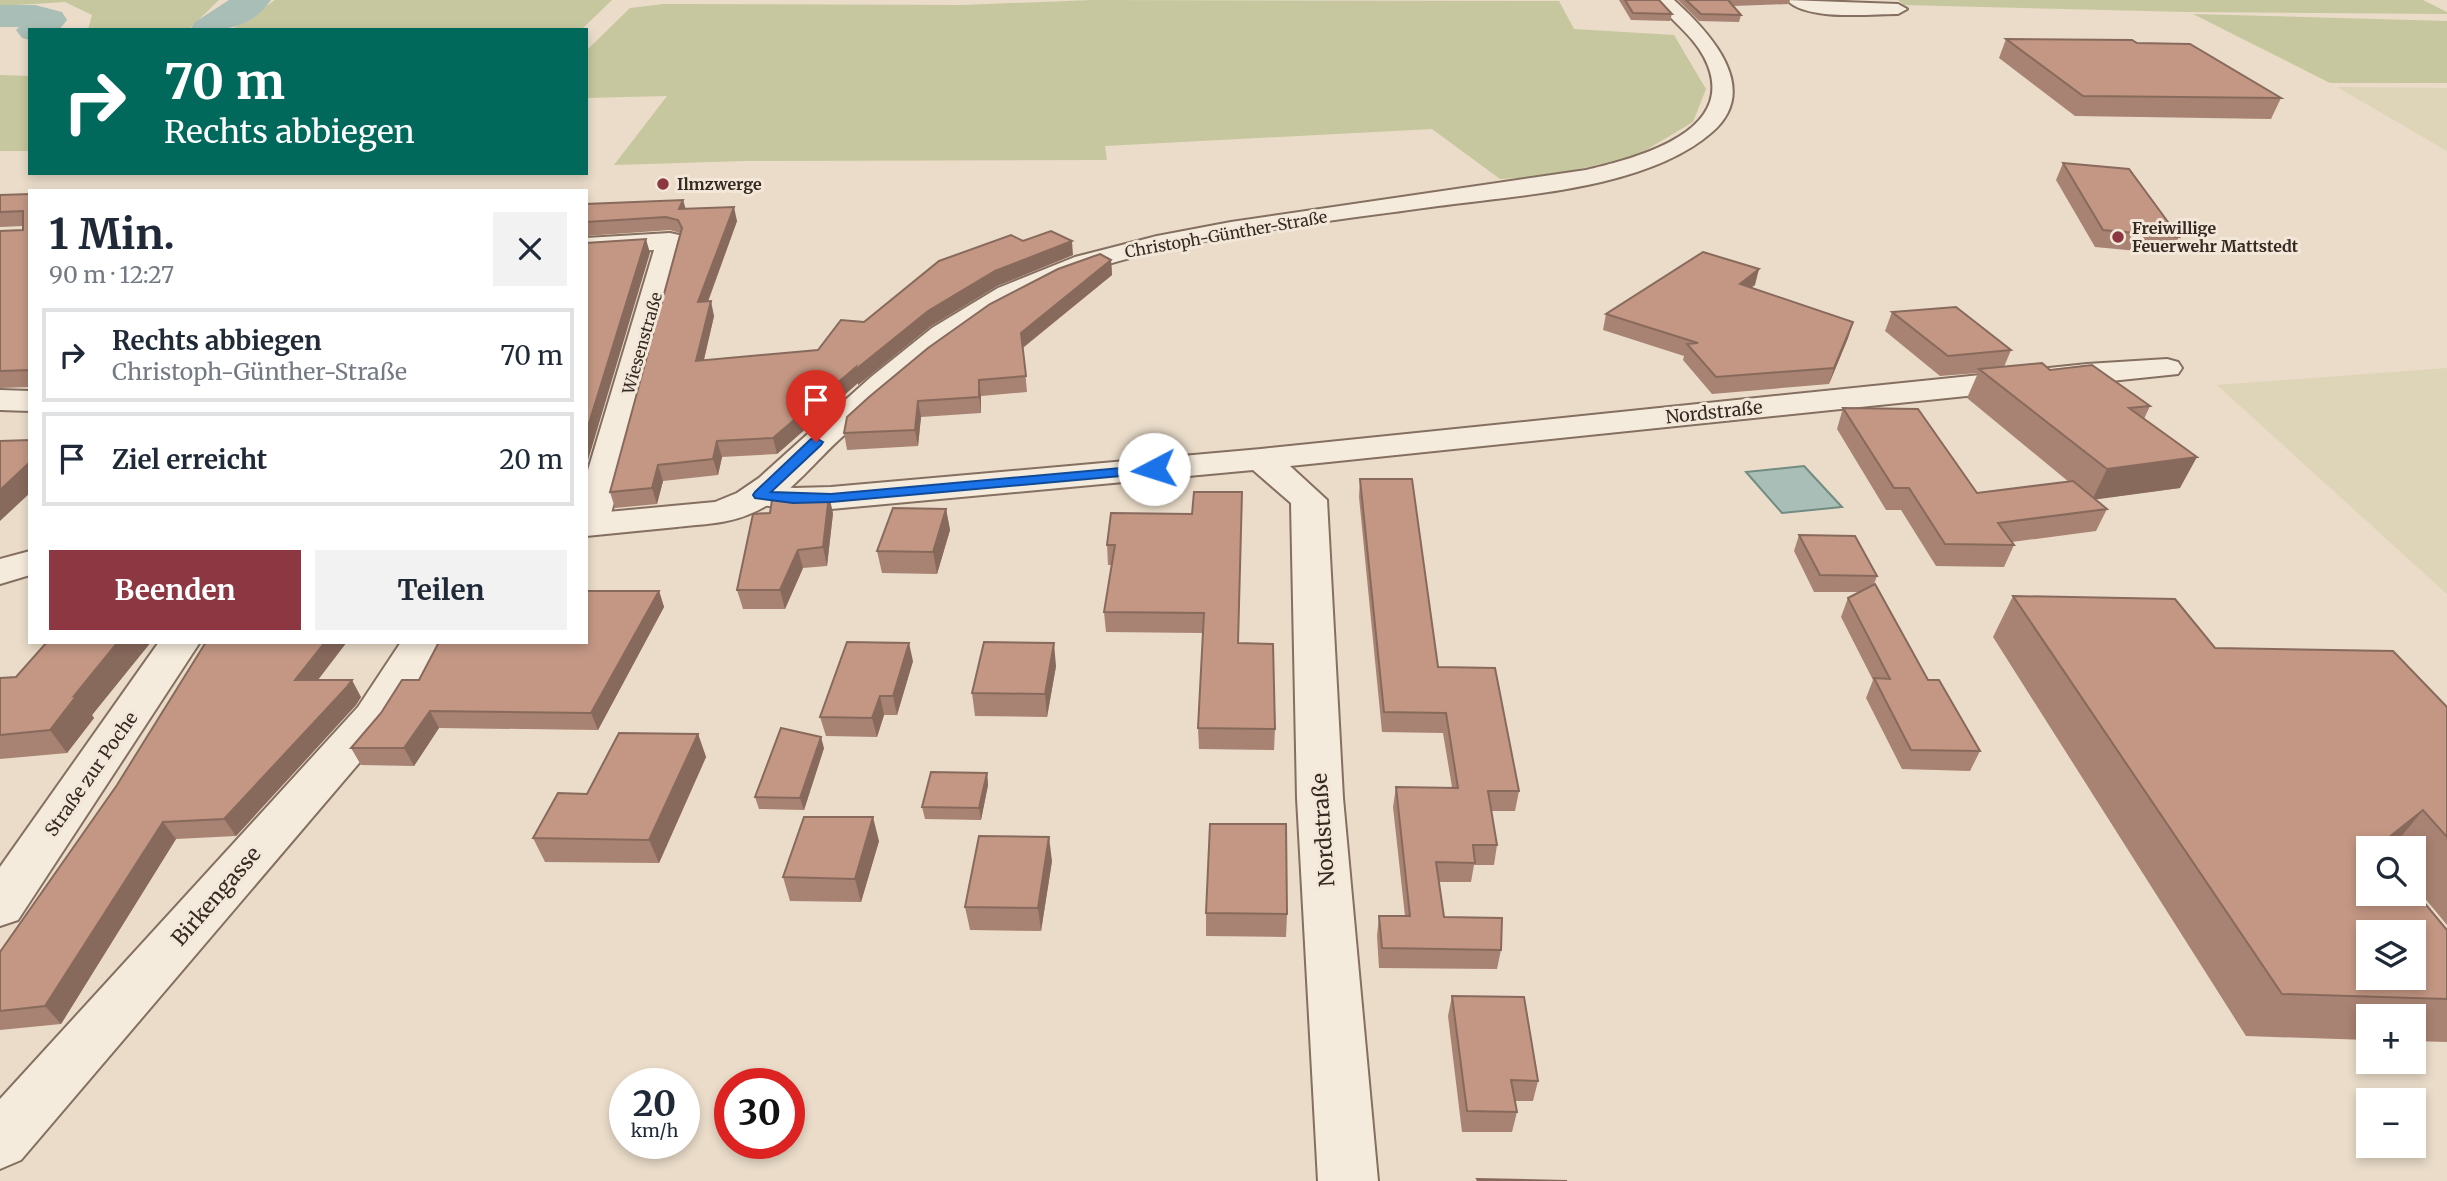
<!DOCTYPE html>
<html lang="de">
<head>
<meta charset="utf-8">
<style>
	body { margin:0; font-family:Merriweather,serif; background:#f2f2f3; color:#1f2937; height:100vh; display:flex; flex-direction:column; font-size:26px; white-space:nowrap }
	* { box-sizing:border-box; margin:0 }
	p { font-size:23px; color:#747a83 }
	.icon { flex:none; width:38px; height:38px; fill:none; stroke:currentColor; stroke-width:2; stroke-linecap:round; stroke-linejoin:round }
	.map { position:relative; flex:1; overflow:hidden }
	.drawer { position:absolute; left:28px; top:189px; width:560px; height:455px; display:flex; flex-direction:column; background:#fff; border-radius:0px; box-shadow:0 4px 10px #0003 }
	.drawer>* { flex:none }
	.hud { position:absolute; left:28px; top:28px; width:560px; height:147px; border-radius:0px; box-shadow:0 4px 10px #0003; background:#00695c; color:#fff; overflow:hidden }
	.buttons { position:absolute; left:2356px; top:836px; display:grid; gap:14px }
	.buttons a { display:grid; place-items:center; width:70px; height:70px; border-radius:0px; background:#fff; box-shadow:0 4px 10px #0003; font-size:35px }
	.speed { position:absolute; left:609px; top:1068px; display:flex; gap:14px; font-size:35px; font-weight:700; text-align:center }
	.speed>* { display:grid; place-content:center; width:91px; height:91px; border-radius:50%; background:#fff; box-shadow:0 4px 10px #0003; line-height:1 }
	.speed small { font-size:18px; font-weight:400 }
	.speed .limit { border:10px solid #d22; background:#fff; color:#111 }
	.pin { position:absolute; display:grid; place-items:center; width:60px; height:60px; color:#fff; margin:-72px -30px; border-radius:50% 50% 50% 0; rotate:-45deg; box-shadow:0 0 7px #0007 }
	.pin .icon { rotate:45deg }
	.me { position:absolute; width:77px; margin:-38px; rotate:265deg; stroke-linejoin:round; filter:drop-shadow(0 0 5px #0008) }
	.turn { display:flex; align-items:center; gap:24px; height:147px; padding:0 21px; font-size:32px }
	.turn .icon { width:91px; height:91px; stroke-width:2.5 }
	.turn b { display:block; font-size:49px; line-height:60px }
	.round { display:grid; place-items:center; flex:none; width:74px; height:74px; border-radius:0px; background:#f2f2f3 }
	.headline { display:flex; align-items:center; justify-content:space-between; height:119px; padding:0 21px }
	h1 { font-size:42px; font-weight:700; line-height:52px }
	.action { display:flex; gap:14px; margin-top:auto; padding:14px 21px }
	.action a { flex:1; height:80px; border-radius:0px; background:#8c3741; color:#fff; font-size:28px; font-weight:700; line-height:80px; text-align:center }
	.action a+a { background:#f2f2f3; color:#1f2937 }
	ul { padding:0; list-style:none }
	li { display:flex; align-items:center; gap:21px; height:94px; margin:0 14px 10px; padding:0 7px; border:4px solid #e0e1e3; border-radius:0px }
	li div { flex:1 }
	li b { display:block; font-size:26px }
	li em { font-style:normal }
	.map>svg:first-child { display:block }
	.farmland { fill:#ded4b7 }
	.green { fill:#c6c79e }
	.water { fill:#a9beb6; stroke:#718c82; stroke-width:2 }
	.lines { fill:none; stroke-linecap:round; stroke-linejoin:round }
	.river { fill:#a9beb6; fill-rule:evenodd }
	.minor-casing { stroke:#846f60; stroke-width:4 }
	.tertiary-casing { stroke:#846f60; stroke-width:4 }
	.minor { fill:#f5ebdc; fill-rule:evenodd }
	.tertiary { fill:#f5ebdc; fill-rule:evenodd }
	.wall { fill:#a88272 }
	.shaded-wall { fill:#886a5c }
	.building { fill:#c39784; stroke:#886a5c; stroke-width:2; fill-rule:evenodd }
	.route { fill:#1a73e8; stroke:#114b97; stroke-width:2 }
	.poi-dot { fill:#8c3741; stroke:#f2e7d8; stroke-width:2.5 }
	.labels { text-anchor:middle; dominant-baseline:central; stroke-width:6; stroke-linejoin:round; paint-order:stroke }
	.far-poi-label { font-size:16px; font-weight:bold; fill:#362922; stroke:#f2e7d8; text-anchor:start }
	.far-street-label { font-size:16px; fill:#362922; stroke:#f2e7d8 }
	.street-label { font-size:18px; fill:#362922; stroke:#f2e7d8 }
	.near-street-label { font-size:21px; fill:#362922; stroke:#f2e7d8 }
</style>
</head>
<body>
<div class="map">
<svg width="2447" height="1181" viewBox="0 0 2447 1181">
	<rect width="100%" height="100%" fill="#eadcc9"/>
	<g class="farmland">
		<path d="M2337 87 2447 88V151Z"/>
		<path d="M2447 368V594L2217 385Z"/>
	</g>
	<g class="green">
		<path d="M0 0H219L188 30H88L92 15 65 2 0 6Z"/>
		<path d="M275 0H612L581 30H231Z"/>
		<path d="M1093 0 1559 1 1574 29 1674 35 1706 89 1693 122 1636 156 1544 177 1500 179 1432 129 1105 146 1107 160 745 161 614 165 667 96 586 98V51L630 8 664 4 961 5Z"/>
		<path d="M1898 0H2423L2447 12V14L2187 12 1904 5Z"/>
		<path d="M2193 14 2447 21V83H2330Z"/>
		<path d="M0 75 30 76V151H0Z"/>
	</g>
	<path class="water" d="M1804 466 1842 507 1782 513 1746 472Z"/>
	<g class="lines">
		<g class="river">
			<path d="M229 0H271C249 31 223 30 190 30L195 22Z"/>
			<path d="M0 5H35L62 12 67 20 59 30H30V40L22 38 16 30 19 27H0Z"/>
		</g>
		<g class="minor-casing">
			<g id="minor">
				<path d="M1787 0 1898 4 1907 9 1898 14C1870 14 1806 21 1787 0Z"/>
				<path d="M670 233 679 235 683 241 608 525 603 533 586 535V477L654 250 586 254V238Z"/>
				<path d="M2167 359 2178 362 2182 368 2178 374 1290 466 1327 500 1343 798 1378 1181H1318L1297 798 1291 503 1253 470 831 509C803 509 775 509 748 502L742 495 748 488 760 484 794 488 831 487 1261 449 2087 364Z"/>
				<path d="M0 390 30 391V411L0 410Z"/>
				<path d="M159 642H200L18 920 0 926V867Z"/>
				<path d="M401 642H442L388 729 21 1160 0 1169V1099L358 707Z"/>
			</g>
		</g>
		<g class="tertiary-casing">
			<g id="tertiary">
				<path d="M1655 0H1674C1710 33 1763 89 1711 133 1646 189 1520 195 1438 206 1324 222 1205 234 1095 268 994 300 918 367 842 437 813 463 788 498 752 513 728 524 702 524 677 527 646 530 616 533 586 536V514L715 502 737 493 759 478 871 377 932 328 998 288 1075 257 1157 236 1231 222 1586 170C1637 158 1743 131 1704 57 1692 34 1670 20 1655 0Z"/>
				<path d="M30 551V575L0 584V559Z"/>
			</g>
		</g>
		<use href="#minor" class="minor"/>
		<use href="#tertiary" class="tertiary"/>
	</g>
	<g class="wall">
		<path d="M1619 0H1659L1672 14 1670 21 1631 20Z"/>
		<path d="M1678 0H1790L1789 4 1733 6 1741 15 1739 22 1699 21Z"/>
		<path d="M2006 39 2137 43 2281 98 2271 119 2075 116 1999 58Z"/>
		<path d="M2063 163 2179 237 2170 254 2095 247 2056 180Z"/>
		<path d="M30 194V387L0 388V231L23 230V226L0 227V195Z"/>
		<path d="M586 204 686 209 737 221 708 302 714 316 704 360 818 350 864 322 1023 241 1073 255 997 286 931 326 858 385V383L777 454 722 457 718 475 663 481 657 504 615 508 610 492 680 233 670 230 586 236Z"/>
		<path d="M1111 260 1112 275 1023 348 1027 392 981 396V413L921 417 918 446 847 450 844 433Z"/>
		<path d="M1755 285 1751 287 1853 322 1848 338 1829 384 1712 394 1683 360 1684 356 1603 330 1606 314Z"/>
		<path d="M1892 312 2011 350 2004 367 2050 370 2150 406 2144 419 2180 488 2095 499 2107 509 2096 531 2012 542 2014 545 2004 567 1936 566 1901 510H1886L1837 429 1843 408 1977 493 2069 482 1967 398 1978 373 1940 376 1885 331Z"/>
		<path d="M1360 479 1438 667 1519 791 1515 811H1491L1497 845 1494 865H1474L1471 882H1439L1444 917 1501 950 1497 969 1379 968 1377 936 1379 916H1405L1393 807 1396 787H1452L1443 733 1382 732 1359 497Z"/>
		<path d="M946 509 950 530 937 574 882 573 877 551Z"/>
		<path d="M770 513H833L827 566 803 568 785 609H743L737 590Z"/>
		<path d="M1111 513 1238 643 1275 729 1274 750 1199 749 1198 728 1203 633 1106 632 1104 612 1112 565H1108L1107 545Z"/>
		<path d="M1799 535 1877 576 1874 584 1928 680 1980 751 1970 771 1902 769 1866 698 1873 680 1841 617 1848 598 1858 592H1814L1794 551Z"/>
		<path d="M659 591 664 607 598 730 439 728 414 766 361 765 351 748 419 680Z"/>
		<path d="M2013 596 2447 707V925L2413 884V849H2368L2447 930V1042L2413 1041V1017H2368V1040L2246 1036 1993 637Z"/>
		<path d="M47 642H151L92 715 94 718 67 753 0 759V678L16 677Z"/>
		<path d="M913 661 897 715H884L877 737 826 736 820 717Z"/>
		<path d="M1056 666 1047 717 975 716 972 693Z"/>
		<path d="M318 680 361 697 356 705 236 836 176 839 61 1024 0 1030V952Z"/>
		<path d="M698 734 706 757 659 863 545 862 533 838 587 794Z"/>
		<path d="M824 748 804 810 759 809 755 797Z"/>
		<path d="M987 773 988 785 981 820 925 819 922 807Z"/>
		<path d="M879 841 861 902 790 901 783 877Z"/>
		<path d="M1052 861 1041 931 970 930 965 907Z"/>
		<path d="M1206 913 1287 914 1286 937 1206 936Z"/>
		<path d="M1452 996 1538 1081 1533 1101H1515L1517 1112 1512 1132H1462L1448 1016Z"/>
	</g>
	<g class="shaded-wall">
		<path d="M683 200 687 213 679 209Z"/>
		<path d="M734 207 737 221 702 317 698 302Z"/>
		<path d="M646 239 650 253 586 467V433Z"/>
		<path d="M1072 241 1073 255 997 286 931 326 858 385V383L777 454 773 438 856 367 928 311 995 271Z"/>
		<path d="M1111 260 1112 275 1022 348 1021 333Z"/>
		<path d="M1759 269 1755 285 1736 299 1740 284Z"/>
		<path d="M711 301 714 316 700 376 696 361Z"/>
		<path d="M1853 322 1848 338 1829 384 1834 368Z"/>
		<path d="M979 380 981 396V413L979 397Z"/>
		<path d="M918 401 921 417 918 446 915 430Z"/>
		<path d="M717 441 722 457 718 475 713 459Z"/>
		<path d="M2197 457 2180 488 2092 500 2107 469Z"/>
		<path d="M30 462V493L0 521V490Z"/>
		<path d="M658 465 663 481 657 504 652 488Z"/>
		<path d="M829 495 833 513 827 566 823 547Z"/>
		<path d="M946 509 950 530 937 574 933 552Z"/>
		<path d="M798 550 803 568 785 609 780 590Z"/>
		<path d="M659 591 664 607 598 730 591 713Z"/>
		<path d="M118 642H151L92 715 94 718 67 753 50 730 74 696Z"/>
		<path d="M325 642H347L305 697 295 680Z"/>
		<path d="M909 643 913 661 897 715 893 696Z"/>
		<path d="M1054 643 1056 666 1047 717 1045 694Z"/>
		<path d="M352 680 361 697 356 705 236 836 224 819Z"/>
		<path d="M880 696 884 715 877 737 872 718Z"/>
		<path d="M430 711 439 728 414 766 404 748Z"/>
		<path d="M698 734 706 757 659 863 649 840Z"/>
		<path d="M821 737 824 748 804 810 800 798Z"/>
		<path d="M987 773 988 785 981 820 979 808Z"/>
		<path d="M2423 810 2391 849H2376L2378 846Z"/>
		<path d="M873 817 879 841 861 902 855 879Z"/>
		<path d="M163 822 176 839 61 1024 45 1006Z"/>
		<path d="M1049 837 1052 861 1041 931 1038 908Z"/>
	</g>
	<g class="building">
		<path d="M1625 0H1659L1672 14 1633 13Z"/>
		<path d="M1686 0H1728L1741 15 1701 14Z"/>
		<path d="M2006 39 2132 40 2137 43 2190 44 2281 98 2083 96Z"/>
		<path d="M2063 163 2129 169 2179 237 2103 230Z"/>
		<path d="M30 194V370L0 371V231L23 230V211L0 212V195Z"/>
		<path d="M683 200 679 209 734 207 698 302 711 301 696 361 818 350 841 320 864 322 939 261 1011 235 1023 241 1051 231 1072 241 995 271 928 311 855 370 856 367 773 438 717 441 713 459 658 465 652 488 610 492 682 228 678 220 666 217 586 222V204Z"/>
		<path d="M646 239 586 433V243Z"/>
		<path d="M1703 252 1759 269 1740 284 1853 322 1834 368 1716 377 1687 344 1698 343 1606 314Z"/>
		<path d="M1100 254 1111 260 1021 333 1026 376 979 380V397L918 401 915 430 844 433 847 417 869 397 928 348 990 304 1058 269Z"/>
		<path d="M1956 307 2011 350 1948 356 1892 312Z"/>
		<path d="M2042 363 2050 370 2092 365 2150 406 2129 408 2197 457 2107 469 1979 369Z"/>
		<path d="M1843 408 1918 409 1977 493 2073 481 2107 509 1998 523 2014 545 1945 544 1909 488H1894Z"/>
		<path d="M30 440V462L0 490V441Z"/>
		<path d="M1360 479H1412L1438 667 1495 668 1519 791H1488L1497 845H1473L1475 863 1436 862 1444 917 1502 918 1501 950 1382 948 1379 916H1410L1396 787 1458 788 1446 713 1384 712Z"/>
		<path d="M1194 492H1242L1238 643 1273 644 1275 729 1198 728 1204 613 1104 612 1115 545H1107L1111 513 1192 514Z"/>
		<path d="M829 495 823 547 798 550 780 590H737L753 514 770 513 772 500Z"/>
		<path d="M893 508 946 509 933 552 877 551Z"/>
		<path d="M1799 535 1855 536 1877 576 1820 575Z"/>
		<path d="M1875 584 1928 680H1939L1980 751 1911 750 1874 678 1890 679 1848 598Z"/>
		<path d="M586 591H659L591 713 430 711 404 748H351L381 713 402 680H419L439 642H586Z"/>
		<path d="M2013 596 2175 599 2215 648 2393 651 2447 707V837L2423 810 2378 846 2380 849H2368V894H2413V889L2447 930V999L2282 994ZM2368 933H2413V978H2368Z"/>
		<path d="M47 642H118L74 696 77 695 50 730 0 735V678L16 677Z"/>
		<path d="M206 642H325L295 680H352L346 688 224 819 163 822 45 1006 0 1011V952L117 785Z"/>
		<path d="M847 642 909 643 893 696H880L872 718 820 717Z"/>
		<path d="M984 642 1054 643 1045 694 972 693Z"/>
		<path d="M781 728 821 737 800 798 755 797Z"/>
		<path d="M619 733 698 734 649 840 533 838 558 793 587 794Z"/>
		<path d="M931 772 987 773 979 808 922 807Z"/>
		<path d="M804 817H873L855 879 783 877Z"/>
		<path d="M1210 824H1286L1287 914 1206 913Z"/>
		<path d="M979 836 1049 837 1038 908 965 907Z"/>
		<path d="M1452 996 1524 997 1538 1081 1511 1080 1517 1112 1467 1111Z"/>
		<path d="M1477 1179 1567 1181H1478Z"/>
	</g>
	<path class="route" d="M816 438 823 442 821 445 771 492 831 494 1154 465 1161 469 1154 473 831 502 793 503 755 498 753 495 755 492 811 439Z"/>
	<g class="poi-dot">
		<circle cx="663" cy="184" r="7"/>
		<circle cx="2118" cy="237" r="7"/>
	</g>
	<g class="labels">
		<g class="far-poi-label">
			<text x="677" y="184">Ilmzwerge</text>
			<text x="2132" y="228">Freiwillige<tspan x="2132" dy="18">Feuerwehr Mattstedt</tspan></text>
		</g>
		<g class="far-street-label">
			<text transform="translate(1226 234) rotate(-10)">Christoph-Günther-Straße</text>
			<text transform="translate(642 343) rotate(-74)">Wiesenstraße</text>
		</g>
		<g class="street-label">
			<text transform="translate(1714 412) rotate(-6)">Nordstraße</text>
			<text transform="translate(91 774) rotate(-55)">Straße zur Poche</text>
		</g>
		<g class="near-street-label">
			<text transform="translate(1323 830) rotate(-94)">Nordstraße</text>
			<text transform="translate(216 896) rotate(-49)">Birkengasse</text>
		</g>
	</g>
</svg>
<div class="buttons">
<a><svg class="icon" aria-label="search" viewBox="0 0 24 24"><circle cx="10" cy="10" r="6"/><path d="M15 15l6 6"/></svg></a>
<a><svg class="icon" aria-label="layers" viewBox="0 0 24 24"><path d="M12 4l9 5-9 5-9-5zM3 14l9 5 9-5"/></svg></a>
<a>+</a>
<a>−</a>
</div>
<div class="speed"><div>20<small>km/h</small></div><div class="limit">30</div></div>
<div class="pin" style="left:816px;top:442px;background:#d93025"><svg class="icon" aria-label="arrive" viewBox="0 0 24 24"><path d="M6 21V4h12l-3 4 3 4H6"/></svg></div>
<svg class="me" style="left:1154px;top:469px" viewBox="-20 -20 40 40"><circle r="19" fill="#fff"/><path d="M0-13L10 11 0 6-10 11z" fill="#1a73e8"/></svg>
<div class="hud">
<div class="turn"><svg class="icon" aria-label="right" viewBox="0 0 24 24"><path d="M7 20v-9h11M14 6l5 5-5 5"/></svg><div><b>70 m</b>Rechts abbiegen</div></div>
</div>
<section class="drawer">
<div class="headline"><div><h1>1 Min.</h1><p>90 m · 12:27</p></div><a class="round"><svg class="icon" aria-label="close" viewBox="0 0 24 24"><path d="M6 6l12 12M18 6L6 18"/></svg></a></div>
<ul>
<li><svg class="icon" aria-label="right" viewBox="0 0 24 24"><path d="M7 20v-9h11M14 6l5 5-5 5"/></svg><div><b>Rechts abbiegen</b><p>Christoph-Günther-Straße</p></div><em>70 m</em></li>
<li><svg class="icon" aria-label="arrive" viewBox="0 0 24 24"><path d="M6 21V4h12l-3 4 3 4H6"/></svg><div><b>Ziel erreicht</b></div><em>20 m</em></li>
</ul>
<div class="action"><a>Beenden</a><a>Teilen</a></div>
</section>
</div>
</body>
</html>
